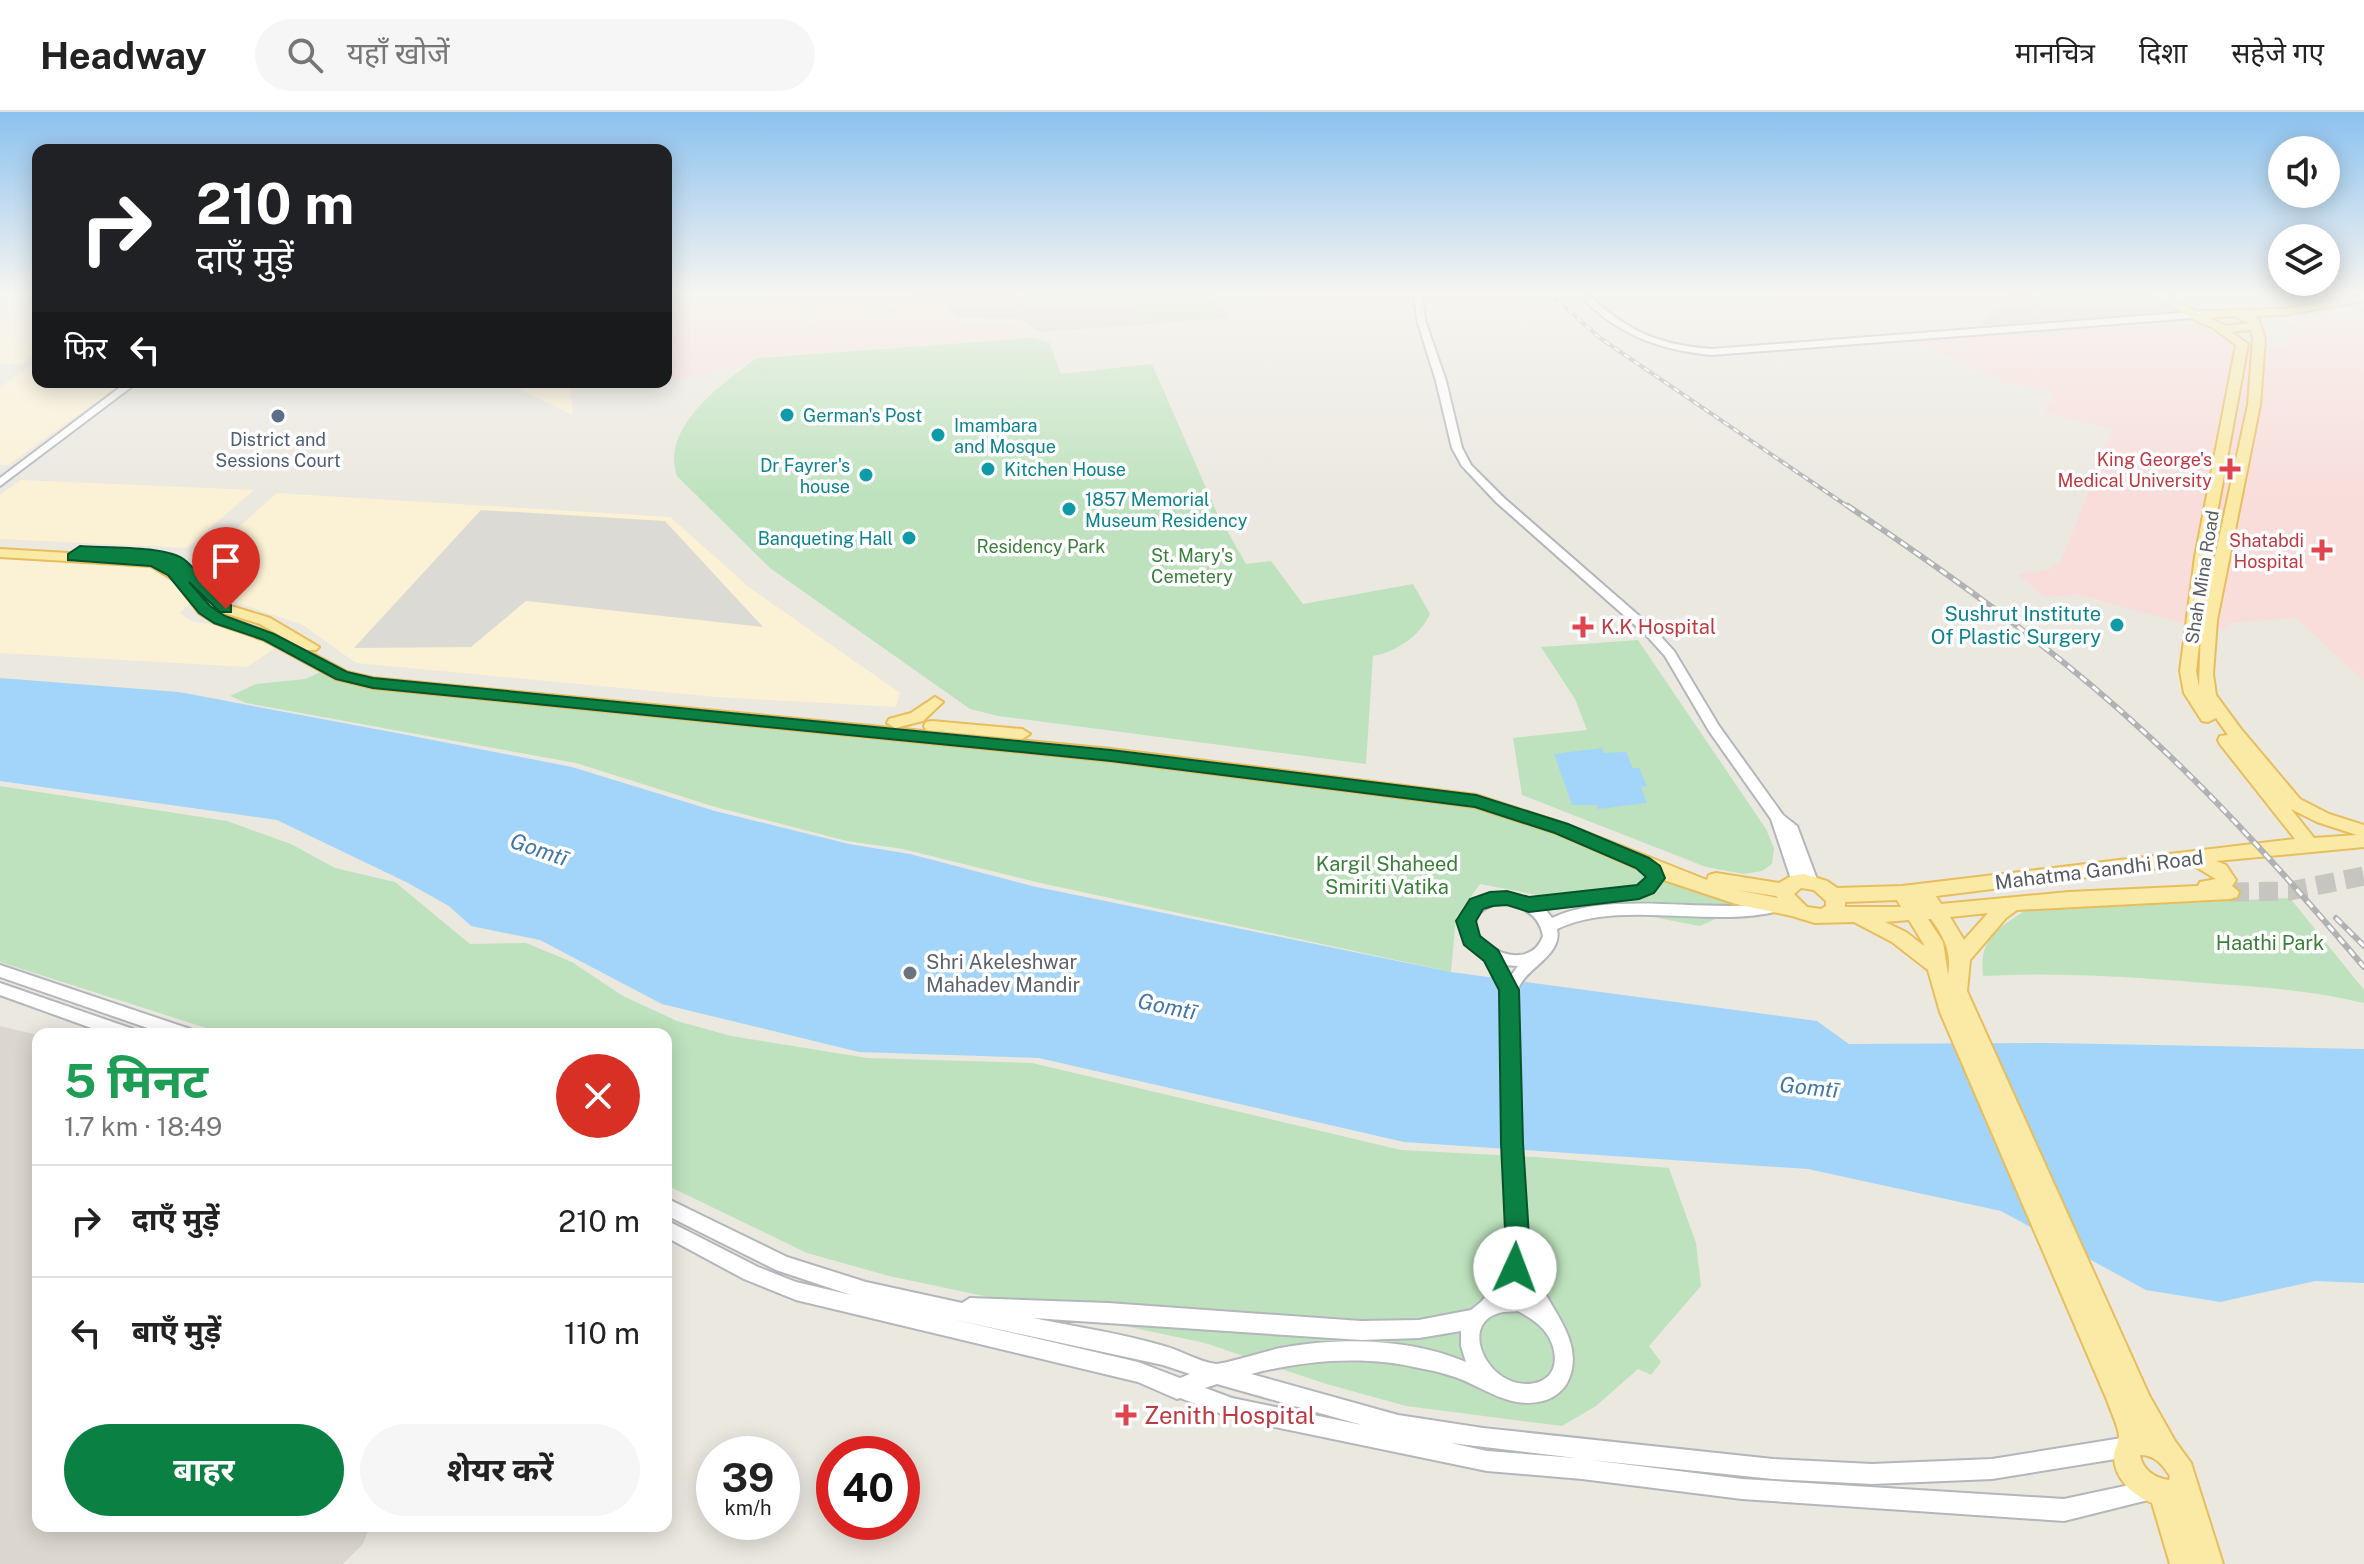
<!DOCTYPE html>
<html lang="hi">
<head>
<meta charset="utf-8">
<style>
	body { margin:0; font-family:"Public Sans","Noto Sans Devanagari",sans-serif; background:#f6f6f6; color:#222; height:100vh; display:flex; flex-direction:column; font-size:30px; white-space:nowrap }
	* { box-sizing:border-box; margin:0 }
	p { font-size:26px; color:#767676 }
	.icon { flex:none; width:44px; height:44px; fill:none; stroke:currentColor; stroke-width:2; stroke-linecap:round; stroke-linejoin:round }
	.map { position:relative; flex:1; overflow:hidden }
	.panel { position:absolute; left:32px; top:916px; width:640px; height:504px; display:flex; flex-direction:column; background:#fff; border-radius:16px; box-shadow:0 4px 20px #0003 }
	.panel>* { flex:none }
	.top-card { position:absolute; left:32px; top:32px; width:640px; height:244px; border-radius:16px; box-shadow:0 4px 20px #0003; background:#202124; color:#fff; overflow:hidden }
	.fabs { position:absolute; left:2268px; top:24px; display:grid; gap:16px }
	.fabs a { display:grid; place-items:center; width:72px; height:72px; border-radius:50%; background:#fff; box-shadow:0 4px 20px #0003; font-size:40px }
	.speed { position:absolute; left:696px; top:1324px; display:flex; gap:16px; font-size:40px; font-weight:700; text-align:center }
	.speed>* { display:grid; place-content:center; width:104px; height:104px; border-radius:50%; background:#fff; box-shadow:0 4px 20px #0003; line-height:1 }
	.speed small { font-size:20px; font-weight:400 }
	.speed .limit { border:12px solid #d22; background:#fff; color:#111 }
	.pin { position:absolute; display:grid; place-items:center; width:68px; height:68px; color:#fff; margin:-82px -34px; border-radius:50% 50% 50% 0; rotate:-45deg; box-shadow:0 0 8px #0007 }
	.pin .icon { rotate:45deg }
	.me { position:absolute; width:88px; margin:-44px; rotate:2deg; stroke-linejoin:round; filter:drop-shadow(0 0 6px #0008) }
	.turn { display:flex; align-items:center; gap:28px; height:168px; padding:0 32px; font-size:36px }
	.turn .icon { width:104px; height:104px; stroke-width:2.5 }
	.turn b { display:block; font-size:56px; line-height:68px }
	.then { display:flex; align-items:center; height:76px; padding:0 32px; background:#0003; gap:16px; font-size:30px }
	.round { display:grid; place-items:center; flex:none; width:84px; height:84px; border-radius:42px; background:#f6f6f6 }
	.headline { display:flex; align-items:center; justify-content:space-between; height:136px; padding:0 32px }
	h1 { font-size:48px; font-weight:700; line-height:60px; color:#1e9e55 }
	.cta { display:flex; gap:16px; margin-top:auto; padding:16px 32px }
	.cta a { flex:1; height:92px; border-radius:48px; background:#0b8043; color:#fff; font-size:32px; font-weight:700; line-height:92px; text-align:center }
	.cta a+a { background:#f6f6f6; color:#222 }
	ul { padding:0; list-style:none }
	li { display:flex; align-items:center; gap:24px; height:112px; padding:0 32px; border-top:2px solid #e0e0e0 }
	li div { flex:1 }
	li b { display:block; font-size:30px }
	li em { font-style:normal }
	header { display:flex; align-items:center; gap:48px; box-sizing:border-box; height:112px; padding:0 40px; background:#fff; border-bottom:2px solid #e0e0e0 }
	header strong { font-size:38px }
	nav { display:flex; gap:44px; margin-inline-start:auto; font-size:28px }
	.search { width:560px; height:72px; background:#f6f6f6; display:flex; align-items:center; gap:20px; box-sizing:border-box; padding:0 28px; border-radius:44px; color:#767676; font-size:30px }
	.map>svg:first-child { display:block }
	.commercial { fill:#fbf1d5 }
	.industrial { fill:#dcdad5 }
	.education { fill:#dbd7ce }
	.medical { fill:#f9dddb }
	.green { fill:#bee2bd }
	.water { fill:#a2d5f9 }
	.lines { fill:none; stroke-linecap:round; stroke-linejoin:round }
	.major-tunnel { stroke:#c6c5c0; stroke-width:19; stroke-dasharray:19 10; stroke-linecap:butt }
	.minor-casing { stroke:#b3b6ba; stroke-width:4 }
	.major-casing { stroke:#e8bd5c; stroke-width:4 }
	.minor { fill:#fff; fill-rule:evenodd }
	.major { fill:#faeaa6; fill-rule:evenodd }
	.rail-far1-casing { stroke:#b1b2b2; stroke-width:4 }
	.rail-casing { stroke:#b1b2b2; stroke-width:6 }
	.rail-far1 { stroke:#fff; stroke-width:2; stroke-dasharray:6; stroke-linecap:butt }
	.rail { stroke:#fff; stroke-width:3; stroke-dasharray:8; stroke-linecap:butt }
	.route { fill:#0b8043; stroke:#07532c; stroke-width:2 }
	.culture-dot { fill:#0f9aa8; stroke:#fff; stroke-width:3 }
	.service-dot { fill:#5c6f8a; stroke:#fff; stroke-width:3 }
	.health-dot { fill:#e0444e; stroke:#fff; stroke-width:3 }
	.worship-dot { fill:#6b7280; stroke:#fff; stroke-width:3 }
	.labels { text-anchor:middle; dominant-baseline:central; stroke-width:7; stroke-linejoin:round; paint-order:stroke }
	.far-culture-label { font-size:18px; fill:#0d838f; stroke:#fff; text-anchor:start }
	.far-service-label { font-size:18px; fill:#4e5e75; stroke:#fff }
	.far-health-label { font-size:18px; fill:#be3a42; stroke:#fff; text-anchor:end }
	.far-park-label { font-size:18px; fill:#397f3a; stroke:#fff }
	.far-street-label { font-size:18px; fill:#595c60; stroke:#fff }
	.culture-label { font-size:20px; fill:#0d838f; stroke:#fff; text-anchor:end }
	.health-label { font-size:20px; fill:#be3a42; stroke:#fff; text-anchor:start }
	.park-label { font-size:20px; fill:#397f3a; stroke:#fff }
	.street-label { font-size:20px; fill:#595c60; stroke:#fff }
	.worship-label { font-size:20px; fill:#5b616d; stroke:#fff; text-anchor:start }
	.water-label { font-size:22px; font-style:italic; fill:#4277a9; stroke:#fff }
	.near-health-label { font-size:24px; fill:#be3a42; stroke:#fff; text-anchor:start }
</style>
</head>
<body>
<header>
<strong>Headway</strong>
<div class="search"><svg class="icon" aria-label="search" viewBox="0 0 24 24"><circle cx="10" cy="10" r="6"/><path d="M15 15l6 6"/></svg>यहाँ खोजें</div>
<nav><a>मानचित्र</a><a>दिशा</a><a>सहेजे गए</a></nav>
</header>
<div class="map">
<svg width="2364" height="1452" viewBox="0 0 2364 1452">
	<rect width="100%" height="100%" fill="#ebe8e0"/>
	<g class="commercial">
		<path d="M26 182H38V240L21 252H0V196Z"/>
		<path d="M38 249V270H124L8 353H0V275Z"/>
		<path d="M504 270H570L573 303Z"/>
		<path d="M21 368 254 378 187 436 0 427V383Z"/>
		<path d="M277 381 670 405 750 476 900 581 896 595 716 585 356 551 303 513 238 491 194 455Z"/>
		<path d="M0 447 137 454 162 459 191 491 180 501 191 509 236 517 275 536 247 555 0 541Z"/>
	</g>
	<path class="industrial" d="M481 398 665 409 763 515 526 489 471 535 354 536Z"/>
	<g class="education">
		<path d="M912 182H1221L1228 206 1041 220 1021 207 956 205 938 184 916 188Z"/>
		<path d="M2010 182H2154L2180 200 1978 214 2009 188Z"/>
		<path d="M0 914 38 923V1414H370L363 1432 343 1452H0Z"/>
	</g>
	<g class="medical">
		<path d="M666 182H789L806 211 936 188 951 208 969 211 1011 210 1031 223 756 245 743 252 666 270Z"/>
		<path d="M800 182H912L916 188 813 206Z"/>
		<path d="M2364 196V569L2296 506 2228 511 2227 518 2180 511 2080 483 2044 485 2017 462 2047 458 2060 451 2113 318 2044 300 2055 281 1998 268 1913 227 2197 211 2232 228 2264 236 2285 233 2291 228 2284 212Z"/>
	</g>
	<g class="green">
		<path d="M1134 182H1214L1216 189C1203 215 1157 210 1137 195Z"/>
		<path d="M1031 226 1049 230 1061 262 1152 252 1217 401 1246 452 1271 449 1303 492 1413 472 1430 502C1420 524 1396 540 1373 544L1366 652 998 604 970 597 770 456 677 364C660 315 723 271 757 246Z"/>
		<path d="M1638 528 1766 717 1774 736 1772 752 1762 759 1744 762 1706 755 1522 683 1513 626 1587 618 1575 587 1541 535Z"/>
		<path d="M321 560 342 568 517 591 1051 642 1478 694 1551 718 1740 796 1700 814 1480 772 1456 805 1451 860 1036 770 903 737 847 729 712 694 576 651 246 591 230 584 256 572 305 567Z"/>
		<path d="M0 674 227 709 291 732 335 756 395 770 470 832 526 831 572 850 623 884 677 909 731 924 867 946 1032 951 1401 1038 1536 1045 1669 1056 1696 1131 1701 1174 1649 1234 1661 1250 1651 1263 1638 1257 1596 1294 1562 1314 1406 1294 1323 1271 1205 1231 889 1164 807 1141 666 1073V922H225L0 850Z"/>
		<path d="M2290 786 2364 878V891C2311 878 2259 875 2205 871 2131 865 2058 860 1983 864 1979 827 1996 818 2024 799Z"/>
	</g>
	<g class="water">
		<path d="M0 566 179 580 402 622 572 655 715 699 849 732 910 742 1032 774 1451 860 1817 909 1849 932 2050 931 2364 937V1171L2315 1169 2220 1190 2146 1178 2001 1099 1808 1057 1404 1030 1039 946 859 940 662 892 540 828 471 814 449 794 406 770 277 708 0 669Z"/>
		<path d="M1602 636 1604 641 1626 640 1633 656H1639L1647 674 1641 675 1647 691 1598 697 1597 693H1572L1554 642Z"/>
	</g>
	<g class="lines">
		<path class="major-tunnel" d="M2230 780 2290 779 2364 764"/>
		<g class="minor-casing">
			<g id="minor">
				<path d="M1414 182H1422L1425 208 1446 269 1462 336 1471 353 1504 386 1653 516 1674 539 1719 614 1783 703 1797 714 1818 770 1816 774 1811 775 1804 771 1798 774 1793 773 1771 707 1709 619 1665 544 1645 522 1496 390 1462 354 1452 336 1436 269 1417 208Z"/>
				<path d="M1579 182H1587C1627 219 1658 233 1712 237L2206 199 2210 202 2206 205 1712 243C1659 238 1615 222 1579 182Z"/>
				<path d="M127 270H138L0 374V366Z"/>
				<path d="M1645 748 1658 755 1663 766 1652 780 1644 784 1545 797 1552 806C1606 780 1693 798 1752 793 1762 793 1772 788 1782 790L1784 794 1782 798C1715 818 1621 786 1557 817 1563 845 1523 856 1517 880 1514 893 1518 926 1518 941 1520 1006 1521 1071 1527 1135 1531 1182 1590 1222 1568 1269 1564 1278 1555 1285 1546 1288 1511 1299 1486 1276 1455 1265 1443 1261 1431 1258 1419 1256 1365 1243 1305 1248 1251 1262L1398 1303 1483 1316 1773 1347 1872 1352 1992 1347 2128 1325 2135 1328 2138 1335 2135 1342 2128 1345 1992 1367 1872 1372 1773 1367 1591 1348 1742 1367 2064 1387 2153 1368 2160 1371 2163 1378 2160 1385 2064 1409 1742 1387 1582 1367 1487 1359 1232 1306 1180 1286 1177 1287 1138 1270 796 1188 744 1167 666 1125V1108L758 1155 796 1170 851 1183 776 1158 666 1103V1086L787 1145 866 1170 962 1191 970 1186 1108 1191 1361 1209 1419 1208 1471 1198 1481 1190 1502 1165 1509 1140 1503 1031 1501 878 1484 846 1475 840 1463 825 1459 812 1462 801 1474 787 1499 781 1530 787 1636 775 1648 765 1638 753ZM1499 791C1521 793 1539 801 1543 824 1525 875 1432 810 1499 791ZM1503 853 1518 854 1510 865ZM1519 1170 1525 1183 1512 1182ZM1518 1199C1527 1204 1536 1209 1543 1217 1557 1233 1562 1261 1539 1270 1492 1285 1455 1213 1499 1201 1505 1199 1512 1200 1518 1199ZM1033 1206 1361 1228 1419 1226 1461 1219V1234L1466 1250C1409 1226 1340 1225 1280 1236 1267 1239 1225 1252 1216 1252 1199 1250 1180 1238 1164 1234 1121 1221 1076 1215 1033 1206ZM952 1207 1163 1253 1190 1262 1180 1266 1138 1250ZM1217 1272 1362 1313 1232 1286 1205 1276ZM1451 1331 1576 1346 1487 1339Z"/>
				<path d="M0 853 190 917 192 922H165L0 865Z"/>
				<path d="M0 871 133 917 135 922H108L0 883Z"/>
			</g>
		</g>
		<g class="major-casing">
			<g id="major">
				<path d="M2153 182H2165L2200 202 2206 199 2283 197 2364 183V189L2283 203 2253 204 2259 208 2265 227 2260 293 2217 508 2213 562 2216 583 2241 617 2300 687 2329 702 2364 713V735L2216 749 2226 753 2236 768 2232 774 2239 780 2237 785 2230 787 2017 798 2006 806 1970 848 1967 879 2149 1283 2175 1329 2191 1351 2223 1452H2170L2152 1391C2133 1383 2114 1367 2114 1344 2114 1337 2119 1331 2119 1325 2119 1315 2110 1298 2107 1288L1940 900 1928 858 1892 830 1854 810 1815 811 1792 804 1736 792 1664 768 1556 721 1475 695 1111 649 373 576 336 567 264 528 215 511 199 501 174 468 151 454 0 445V437L154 446 187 466 194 462 199 463 231 494 270 506 319 535 316 538H306L347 560 373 566 1111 637 1476 683 1568 713 1707 768 1709 763 1716 761 1779 771 1791 764 1804 762 1827 769 1837 776 1902 774 2295 727 2220 632 2218 628 2220 624 2228 623 2216 606 2208 610 2202 609 2184 581 2180 559 2195 445 2236 233 2212 215 2200 211ZM2233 204 2250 211 2226 214 2209 206ZM2251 218 2253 227 2248 293 2202 505 2209 445 2248 232 2231 220ZM192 472 221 500 260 512 305 538 274 522 225 505 209 495ZM2201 516 2199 575 2196 559ZM2291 697 2317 710 2357 723 2314 726ZM2191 752 2216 767 2200 770 2198 774 2069 780 1941 792 1936 784ZM1801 776 1814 778 1826 789V794L1821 797 1807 795 1794 782ZM1737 778 1776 784 1778 786ZM1897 788 1901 795H1845V790ZM1988 801 1964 828 1950 805ZM1928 807H1931C1944 825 1952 840 1948 863L1943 830ZM1909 808 1923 831 1924 834 1906 820 1885 810ZM2140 1343C2155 1343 2162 1352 2170 1364L2169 1368C2154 1366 2142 1357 2140 1343Z"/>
				<path d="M935 585 943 590 923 609 895 616 887 611 889 607 911 601Z"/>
				<path d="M932 609 1022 617 1030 622 1022 627 926 618 924 614 926 610Z"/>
			</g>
		</g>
		<use href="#minor" class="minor"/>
		<use href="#major" class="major"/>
		<g class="rail-far1-casing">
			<path id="rail-far1" d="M1550 182 1600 226 1850 396"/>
		</g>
		<g class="rail-casing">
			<g id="rail">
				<path d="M1848 394C1950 463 2052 535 2143 619 2223 692 2294 773 2364 855"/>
				<path d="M2336 806 2364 834"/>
			</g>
		</g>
		<use href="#rail-far1" class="rail-far1"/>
		<use href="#rail" class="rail"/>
	</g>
	<linearGradient id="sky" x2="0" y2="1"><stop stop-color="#8cc1ef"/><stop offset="0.47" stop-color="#f6f5f1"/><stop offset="1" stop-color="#f6f5f1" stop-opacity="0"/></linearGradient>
	<rect width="2364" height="385" fill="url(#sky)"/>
	<path class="route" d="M80 434C104 436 168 433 186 449 202 463 213 481 231 493V500H220L189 470 210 494 225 504 274 522 347 560 373 566 1111 638 1476 683 1568 712 1649 746 1660 754 1665 766 1654 781 1639 787 1529 800 1507 793 1493 794 1483 797 1476 809 1480 824 1498 838 1519 878 1523 1031 1530 1140 1524 1164 1515 1167 1506 1164 1503 1156 1506 1140 1501 1031 1499 878 1484 849 1464 833 1456 809 1470 787 1490 780 1507 779 1529 785 1637 773 1646 765 1636 756 1555 721 1475 695 1111 649 373 576 336 567 264 528 214 511 199 501 168 463 151 454 68 448V442Z"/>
	<g class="culture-dot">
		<circle cx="787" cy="303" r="8"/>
		<circle cx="938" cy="323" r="8"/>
		<circle cx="988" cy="357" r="8"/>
		<circle cx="866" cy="363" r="8"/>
		<circle cx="1069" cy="397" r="8"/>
		<circle cx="909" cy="426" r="8"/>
		<circle cx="2117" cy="513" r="8"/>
	</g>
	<circle class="service-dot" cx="278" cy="304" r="8"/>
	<g class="health-dot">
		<path d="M2226 345h8v8h8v8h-8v8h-8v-8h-8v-8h8z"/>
		<path d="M2318 426h8v8h8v8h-8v8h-8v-8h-8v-8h8z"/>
		<path d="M1579 503h8v8h8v8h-8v8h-8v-8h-8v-8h8z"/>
		<path d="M1122 1291h8v8h8v8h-8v8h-8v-8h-8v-8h8z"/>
	</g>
	<circle class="worship-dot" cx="910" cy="861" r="8"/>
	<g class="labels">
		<g class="far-culture-label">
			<text x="803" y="303">German's Post</text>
			<text x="954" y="313">Imambara<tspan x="954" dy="21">and Mosque</tspan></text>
			<text x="850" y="353" text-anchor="end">Dr Fayrer's<tspan x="850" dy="21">house</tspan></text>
			<text x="1004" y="357">Kitchen House</text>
			<text x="1085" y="387">1857 Memorial<tspan x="1085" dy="21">Museum Residency</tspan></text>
			<text x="893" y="426" text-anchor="end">Banqueting Hall</text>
		</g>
		<g class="far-service-label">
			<text x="278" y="327">District and<tspan x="278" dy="21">Sessions Court</tspan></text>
		</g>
		<g class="far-health-label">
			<text x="2212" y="347">King George's<tspan x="2212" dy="21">Medical University</tspan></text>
			<text x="2304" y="428">Shatabdi<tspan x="2304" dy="21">Hospital</tspan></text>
		</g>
		<g class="far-park-label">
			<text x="1041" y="434">Residency Park</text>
			<text x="1192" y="443">St. Mary's<tspan x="1192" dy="21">Cemetery</tspan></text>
		</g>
		<g class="far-street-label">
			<text transform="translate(2202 465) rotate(-81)">Shah Mina Road</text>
		</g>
		<g class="culture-label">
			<text x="2101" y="502">Sushrut Institute<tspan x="2101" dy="23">Of Plastic Surgery</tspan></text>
		</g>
		<g class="health-label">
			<text x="1601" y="515">K.K Hospital</text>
		</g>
		<g class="park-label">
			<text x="1387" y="752">Kargil Shaheed<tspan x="1387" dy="23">Smiriti Vatika</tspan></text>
			<text x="2270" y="831">Haathi Park</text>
		</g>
		<g class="street-label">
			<text transform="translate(2099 758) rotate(-7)">Mahatma Gandhi Road</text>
		</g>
		<g class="worship-label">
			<text x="926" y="850">Shri Akeleshwar<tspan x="926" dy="23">Mahadev Mandir</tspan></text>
		</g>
		<g class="water-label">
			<text transform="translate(539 737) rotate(19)">Gomtī</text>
			<text transform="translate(1167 894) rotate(12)">Gomtī</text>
			<text transform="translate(1809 975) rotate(6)">Gomtī</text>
		</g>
		<g class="near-health-label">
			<text x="1144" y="1303">Zenith Hospital</text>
		</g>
	</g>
</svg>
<div class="fabs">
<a><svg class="icon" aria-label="sound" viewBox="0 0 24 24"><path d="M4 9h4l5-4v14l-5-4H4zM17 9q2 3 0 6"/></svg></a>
<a><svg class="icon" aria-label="layers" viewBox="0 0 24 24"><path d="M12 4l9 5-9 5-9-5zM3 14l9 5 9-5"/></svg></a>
</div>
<div class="speed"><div>39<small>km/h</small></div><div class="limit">40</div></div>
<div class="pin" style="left:226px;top:497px;background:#d93025"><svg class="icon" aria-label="arrive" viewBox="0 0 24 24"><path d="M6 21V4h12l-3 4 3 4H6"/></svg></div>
<svg class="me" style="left:1515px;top:1156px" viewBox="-20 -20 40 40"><circle r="19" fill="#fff"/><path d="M0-13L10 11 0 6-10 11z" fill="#0b8043"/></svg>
<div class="top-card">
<div class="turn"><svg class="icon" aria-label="right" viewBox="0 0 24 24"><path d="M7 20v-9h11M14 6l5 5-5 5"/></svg><div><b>210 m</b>दाएँ मुड़ें</div></div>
<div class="then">फिर<svg class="icon" aria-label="left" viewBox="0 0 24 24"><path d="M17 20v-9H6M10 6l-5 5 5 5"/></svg></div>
</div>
<section class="panel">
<div class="headline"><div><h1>5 मिनट</h1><p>1.7 km · 18:49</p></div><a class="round" style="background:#d93025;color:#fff"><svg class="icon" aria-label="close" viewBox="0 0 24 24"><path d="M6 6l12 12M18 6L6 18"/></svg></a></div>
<ul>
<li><svg class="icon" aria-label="right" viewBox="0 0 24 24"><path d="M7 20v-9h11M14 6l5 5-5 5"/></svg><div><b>दाएँ मुड़ें</b></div><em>210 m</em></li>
<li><svg class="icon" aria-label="left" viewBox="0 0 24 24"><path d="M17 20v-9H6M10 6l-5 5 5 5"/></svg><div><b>बाएँ मुड़ें</b></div><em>110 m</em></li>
</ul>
<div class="cta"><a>बाहर</a><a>शेयर करें</a></div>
</section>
</div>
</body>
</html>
